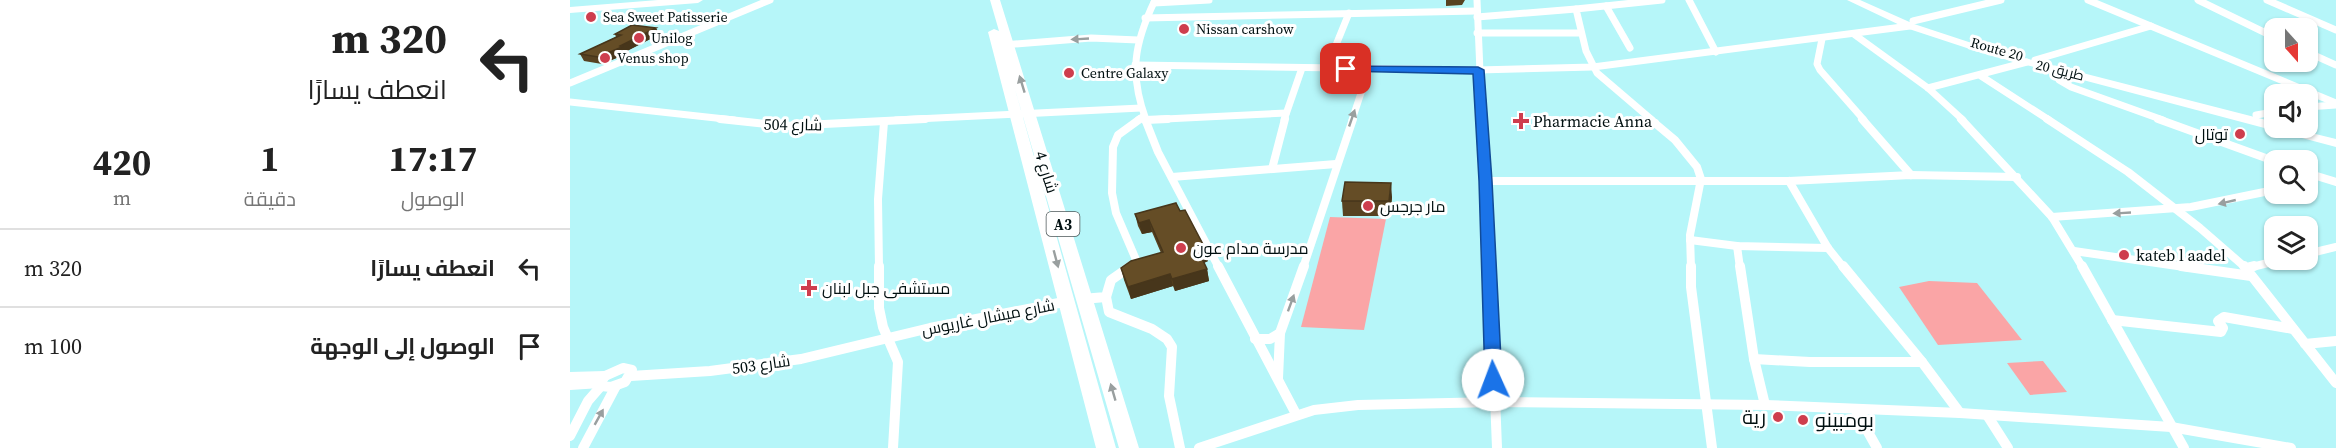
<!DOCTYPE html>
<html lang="ar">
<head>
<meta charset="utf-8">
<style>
	body { margin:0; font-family:"Source Serif 4",Cairo,serif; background:#f2f2f2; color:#222; direction:rtl; height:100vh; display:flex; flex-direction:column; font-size:22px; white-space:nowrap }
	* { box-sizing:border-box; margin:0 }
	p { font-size:20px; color:#767676 }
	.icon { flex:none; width:33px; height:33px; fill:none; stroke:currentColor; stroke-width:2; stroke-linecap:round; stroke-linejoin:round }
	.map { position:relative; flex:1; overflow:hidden; direction:ltr }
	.panel { display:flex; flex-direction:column; background:#fff; width:570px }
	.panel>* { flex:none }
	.top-card { background:#fff; color:#222; overflow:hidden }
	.needle { width:39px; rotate:159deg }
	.fabs { position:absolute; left:1694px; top:18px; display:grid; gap:12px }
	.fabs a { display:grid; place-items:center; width:54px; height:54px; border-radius:12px; background:#fff; box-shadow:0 2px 4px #0004; font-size:30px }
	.pin { position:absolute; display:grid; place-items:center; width:51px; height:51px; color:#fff; margin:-26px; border-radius:12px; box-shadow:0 3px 9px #0006 }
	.me { position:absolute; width:66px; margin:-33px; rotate:358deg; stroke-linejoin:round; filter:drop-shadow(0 0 4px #0008) }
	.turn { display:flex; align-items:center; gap:21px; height:126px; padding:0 24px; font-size:27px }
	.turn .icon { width:78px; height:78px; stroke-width:2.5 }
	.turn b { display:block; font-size:42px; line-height:51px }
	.eta { display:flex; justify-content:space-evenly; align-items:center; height:102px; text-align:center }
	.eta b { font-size:36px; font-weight:700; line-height:42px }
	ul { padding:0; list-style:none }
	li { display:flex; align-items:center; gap:18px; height:78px; padding:0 24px; border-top:2px solid #e0e0e0 }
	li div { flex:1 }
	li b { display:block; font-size:22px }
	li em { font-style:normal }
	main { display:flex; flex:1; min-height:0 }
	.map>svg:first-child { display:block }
	.green { fill:#faa5a6 }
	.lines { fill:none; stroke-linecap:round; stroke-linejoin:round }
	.minor-far2 { stroke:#fff; stroke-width:7 }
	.minor-far1 { stroke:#fff; stroke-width:8 }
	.minor { stroke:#fff; stroke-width:10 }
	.secondary { fill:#fff; fill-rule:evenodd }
	.primary { fill:#fff; fill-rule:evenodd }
	.trunk { fill:#fff; fill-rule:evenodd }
	.wall { fill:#574221 }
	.shaded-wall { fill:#47361b }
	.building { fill:#654d26; stroke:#47361b; stroke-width:1.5 }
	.oneway { fill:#999f9f }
	.route { fill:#1a73e8; stroke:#114b97; stroke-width:1.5 }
	.poi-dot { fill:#ce3e4e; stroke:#fff; stroke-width:2 }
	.labels { text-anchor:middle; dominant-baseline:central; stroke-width:6; stroke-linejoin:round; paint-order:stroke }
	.far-poi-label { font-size:14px; fill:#000f10; stroke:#fff; text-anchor:start }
	.far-street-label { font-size:14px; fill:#000f10; stroke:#fff }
	.shield { fill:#fff; stroke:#4c5758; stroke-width:1.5 }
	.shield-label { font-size:15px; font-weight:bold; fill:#000f10 }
	.poi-label { font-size:16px; fill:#000f10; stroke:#fff; text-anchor:start }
	.street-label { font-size:16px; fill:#000f10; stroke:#fff }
	.near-poi-label { font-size:20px; fill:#000f10; stroke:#fff; text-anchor:end }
</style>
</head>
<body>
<main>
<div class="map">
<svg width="1766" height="448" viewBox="0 0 1766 448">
	<rect width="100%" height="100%" fill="#b6f6f9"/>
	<g class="green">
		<path d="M760 217 816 219 794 330 731 327Z"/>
		<path d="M1359 281 1407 283 1452 340 1368 345 1329 287Z"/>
		<path d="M1473 361 1497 392 1460 395 1437 363Z"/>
	</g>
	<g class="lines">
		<g class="minor-far2">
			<path d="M907 0 912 120"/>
			<path d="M1119 0 1146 52"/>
			<path d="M1518 0 1766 103"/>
			<path d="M1628 0 1704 37"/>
			<path d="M1697 0 1766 30"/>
			<path d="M584 3 639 0"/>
			<path d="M1036 6 1060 48"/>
			<path d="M907 17 1006 9"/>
			<path d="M575 18 907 11"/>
			<path d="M1343 21 1431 0"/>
			<path d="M907 33H1011"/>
			<path d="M1285 35 1358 88 1393 120"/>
			<path d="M1252 39 1247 64 1250 70 1294 120"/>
			<path d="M433 45 521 38 568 40"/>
			<path d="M766 45 779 13"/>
			<path d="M1737 52 1766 65"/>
			<path d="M1465 60 1581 26"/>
			<path d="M565 65 908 70 1023 67 1340 26"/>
			<path d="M1485 69 1489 80 1501 87 1593 120"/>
			<path d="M1411 76 1479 120"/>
			<path d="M0 83 200 0"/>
			<path d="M1358 88 1457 62"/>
			<path d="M0 102 164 120"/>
			<path d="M1737 107 1766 105"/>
			<path d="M1686 115 1704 112"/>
			<path d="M326 120 571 108"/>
			<path d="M568 120 574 116"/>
			<path d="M575 120 716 113"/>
			<path d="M576 120C559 73 564 44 585 0"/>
			<path d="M714 120 732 68"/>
			<path d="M782 120 799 69"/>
			<path d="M969 120H984"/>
			<path d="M1082 120 1027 73 1016 51 1006 9 1092 0"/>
		</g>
		<g class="minor-far1">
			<path d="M150 119 214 126 355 119"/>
			<path d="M575 119 588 152 649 268"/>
			<path d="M912 119 920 268"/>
			<path d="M1080 119 1105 140 1127 167 1131 179 1120 235 1121 268"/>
			<path d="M1292 119 1341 175"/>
			<path d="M1391 119 1482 217 1513 268"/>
			<path d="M1477 119 1558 172 1630 228 1676 268"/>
			<path d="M1588 119 1704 161"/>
			<path d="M575 120 598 119"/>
			<path d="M969 120 1085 123"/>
			<path d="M702 169 715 119"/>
			<path d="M1737 173 1766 182"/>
			<path d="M602 177 766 164"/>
			<path d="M916 181H1219L1341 175 1447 177"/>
			<path d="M1219 181 1258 248 1274 268"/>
			<path d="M1482 217 1621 207 1704 190"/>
			<path d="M1120 240 1167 246 1258 248"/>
			<path d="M1167 246 1170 268"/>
			<path d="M1504 251 1621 268"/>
			<path d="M1737 254 1766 247"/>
			<path d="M309 268 308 199 314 122"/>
			<path d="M559 268 567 262 546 213 542 193 543 147 548 135 570 119"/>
			<path d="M733 268 783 119"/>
			<path d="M1678 268 1710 260"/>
		</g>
		<g class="minor">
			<path d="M309 266V308L313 327 328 362 323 448"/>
			<path d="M648 266 726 414"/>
			<path d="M920 266 927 448"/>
			<path d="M1121 266V287L1142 448"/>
			<path d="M1170 266 1184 359 1240 362H1352"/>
			<path d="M1273 266 1352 362 1390 413"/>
			<path d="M1512 266 1614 448"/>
			<path d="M1611 266 1681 276"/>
			<path d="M1674 266 1766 383"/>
			<path d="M1676 268 1684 266"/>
			<path d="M536 297 539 312 582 329 597 339 602 347 599 396 610 448"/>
			<path d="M512 299 536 297 541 280 561 266"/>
			<path d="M1542 320 1651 332 1653 328 1648 321 1654 317 1723 329"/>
			<path d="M685 339H700L710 333"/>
			<path d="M1735 344 1766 341"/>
			<path d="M1184 359 1195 405"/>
			<path d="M53 368 62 370 55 382 41 387 31 386 30 383 35 376Z"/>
			<path d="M61 376 140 371 231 359 360 328 499 301"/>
			<path d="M0 377 35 376"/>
			<path d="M708 378 710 333 734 266"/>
			<path d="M0 385 30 383"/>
			<path d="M1285 409 1307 448"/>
			<path d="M1417 415 1438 448"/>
			<path d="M0 436 18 401 31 386"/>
			<path d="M13 448 46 386"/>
			<path d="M629 448 744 410 788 405 924 402 1195 405 1390 413 1601 427 1721 448"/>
		</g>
		<path class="secondary" d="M1277 0H1290L1344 24 1423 50 1704 122V128H1721L1766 139V147L1415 54 1336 28Z"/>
		<path class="primary" d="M88 0H133L128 3 0 13V7Z"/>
		<path class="trunk" d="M420 0H430L569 448H549L445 89 546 448H526L418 32 424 29 429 31Z"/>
	</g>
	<g class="wall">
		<path d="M876 0H895L892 5 876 6Z"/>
		<path d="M45 34H90L55 52 56 54 32 64 14 61 10 54 46 37Z"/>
		<path d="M822 197 820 216H773L772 201Z"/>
		<path d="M606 203 638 261 634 263 637 269 639 281 605 291 603 286 561 299 554 280 551 268 591 253 582 232 572 234 568 226 565 214Z"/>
	</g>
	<g class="shaded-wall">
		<path d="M86 28 90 34 55 52 56 54 32 64 28 57Z"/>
		<path d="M821 183 822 197 820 216 819 201Z"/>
		<path d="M579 220 582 232 572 234 569 223Z"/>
		<path d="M636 250 638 261 631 264 629 252Z"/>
		<path d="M637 269 639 281 605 291 602 279Z"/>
		<path d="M600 274 603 286 561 299 558 287Z"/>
	</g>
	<g class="building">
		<path d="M62 25 86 28 50 46 52 47 28 57 10 54 51 35 45 34Z"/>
		<path d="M775 182 821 183 819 201H772Z"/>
		<path d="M606 203 610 211 615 210 636 250 629 252 637 269 602 279 600 274 558 287 551 268 561 261 593 252 579 220 569 223 565 214Z"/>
	</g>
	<defs><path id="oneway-solid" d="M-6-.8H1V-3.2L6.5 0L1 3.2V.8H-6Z" transform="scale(1.5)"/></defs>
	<g class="oneway">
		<use href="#oneway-solid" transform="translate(510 39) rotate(177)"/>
		<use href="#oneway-solid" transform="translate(452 84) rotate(-107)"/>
		<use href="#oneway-solid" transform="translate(782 118) rotate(-71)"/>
		<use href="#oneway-solid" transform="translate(1657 202) rotate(167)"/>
		<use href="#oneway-solid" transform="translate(1552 213) rotate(177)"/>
		<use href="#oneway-solid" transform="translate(486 259) rotate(75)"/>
		<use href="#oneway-solid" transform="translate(721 303) rotate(-70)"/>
		<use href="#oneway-solid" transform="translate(543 392) rotate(-106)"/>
		<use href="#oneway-solid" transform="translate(29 417) rotate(-61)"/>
	</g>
	<path class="route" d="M776 66 908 67 914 70 922 181 932 380 929 384H917L915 380 909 181 903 74 772 71 771 69Z"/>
	<g class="poi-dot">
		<circle cx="21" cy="17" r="6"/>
		<circle cx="614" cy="29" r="6"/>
		<circle cx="69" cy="38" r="6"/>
		<circle cx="35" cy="58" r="6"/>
		<circle cx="499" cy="73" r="6"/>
		<path d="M948 112h6v6h6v6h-6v6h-6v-6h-6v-6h6z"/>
		<circle cx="1670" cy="134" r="6"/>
		<circle cx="798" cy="206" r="6"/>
		<circle cx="611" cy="248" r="6"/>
		<circle cx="1554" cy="255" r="6"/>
		<path d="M236 279h6v6h6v6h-6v6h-6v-6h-6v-6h6z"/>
		<circle cx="1208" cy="417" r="6"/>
		<circle cx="1233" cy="420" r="6"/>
	</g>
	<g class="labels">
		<g class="far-poi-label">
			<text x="33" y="17">Sea Sweet Patisserie</text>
			<text x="626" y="29">Nissan carshow</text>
			<text x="81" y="38">Unilog</text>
			<text x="47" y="58">Venus shop</text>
			<text x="511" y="73">Centre Galaxy</text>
		</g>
		<g class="far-street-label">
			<text transform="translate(1427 49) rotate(16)">Route 20</text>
			<text transform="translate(1490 70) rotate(14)">طريق 20</text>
		</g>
		<rect class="shield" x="476.5" y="212" width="33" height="24" rx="4.5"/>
		<g class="shield-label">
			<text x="493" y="224">A3</text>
		</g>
		<g class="poi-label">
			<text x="963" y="121">Pharmacie Anna</text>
			<text x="1658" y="134" text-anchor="end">توتال</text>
			<text x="810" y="206">مار جرجس</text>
			<text x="623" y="248">مدرسة مدام عون</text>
			<text x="1566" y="255">kateb l aadel</text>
			<text x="252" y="288">مستشفى جبل لبنان</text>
		</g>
		<g class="street-label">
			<text transform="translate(223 124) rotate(1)">شارع 504</text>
			<text transform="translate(477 172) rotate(73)">شارع 4</text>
			<text transform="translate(418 317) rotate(-11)">شارع ميشال غاريوس</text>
			<text transform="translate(191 364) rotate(-8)">شارع 503</text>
		</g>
		<g class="near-poi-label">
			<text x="1196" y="417">رية</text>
			<text x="1245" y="420" text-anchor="start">بومبينو</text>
		</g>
	</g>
</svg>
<div class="fabs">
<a><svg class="needle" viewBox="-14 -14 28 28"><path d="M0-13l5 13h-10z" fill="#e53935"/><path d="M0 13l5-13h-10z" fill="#767676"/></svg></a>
<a><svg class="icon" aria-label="sound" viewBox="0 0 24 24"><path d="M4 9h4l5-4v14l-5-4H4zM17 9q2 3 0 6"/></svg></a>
<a><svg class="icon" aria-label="search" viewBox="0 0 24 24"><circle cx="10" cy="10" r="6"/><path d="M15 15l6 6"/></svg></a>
<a><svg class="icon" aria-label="layers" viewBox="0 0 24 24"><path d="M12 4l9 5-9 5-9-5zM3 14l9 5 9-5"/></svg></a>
</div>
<div class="pin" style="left:776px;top:69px;background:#d93025"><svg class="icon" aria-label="arrive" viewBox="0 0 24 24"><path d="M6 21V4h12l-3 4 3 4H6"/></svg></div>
<svg class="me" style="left:923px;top:380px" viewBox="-20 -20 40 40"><circle r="19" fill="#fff"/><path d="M0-13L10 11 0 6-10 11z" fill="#1a73e8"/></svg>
</div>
<section class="panel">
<div class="top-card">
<div class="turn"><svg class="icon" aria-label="left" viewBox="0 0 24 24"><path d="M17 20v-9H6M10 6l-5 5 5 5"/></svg><div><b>320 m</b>انعطف يسارًا</div></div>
</div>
<div class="eta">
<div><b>17:17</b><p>الوصول</p></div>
<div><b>1</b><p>دقيقة</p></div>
<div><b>420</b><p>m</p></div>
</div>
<ul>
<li><svg class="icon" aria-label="left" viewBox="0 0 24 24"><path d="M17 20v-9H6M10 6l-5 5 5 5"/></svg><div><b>انعطف يسارًا</b></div><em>320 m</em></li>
<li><svg class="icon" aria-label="arrive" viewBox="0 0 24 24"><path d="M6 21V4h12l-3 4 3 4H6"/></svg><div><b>الوصول إلى الوجهة</b></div><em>100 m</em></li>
</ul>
</section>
</main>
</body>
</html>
